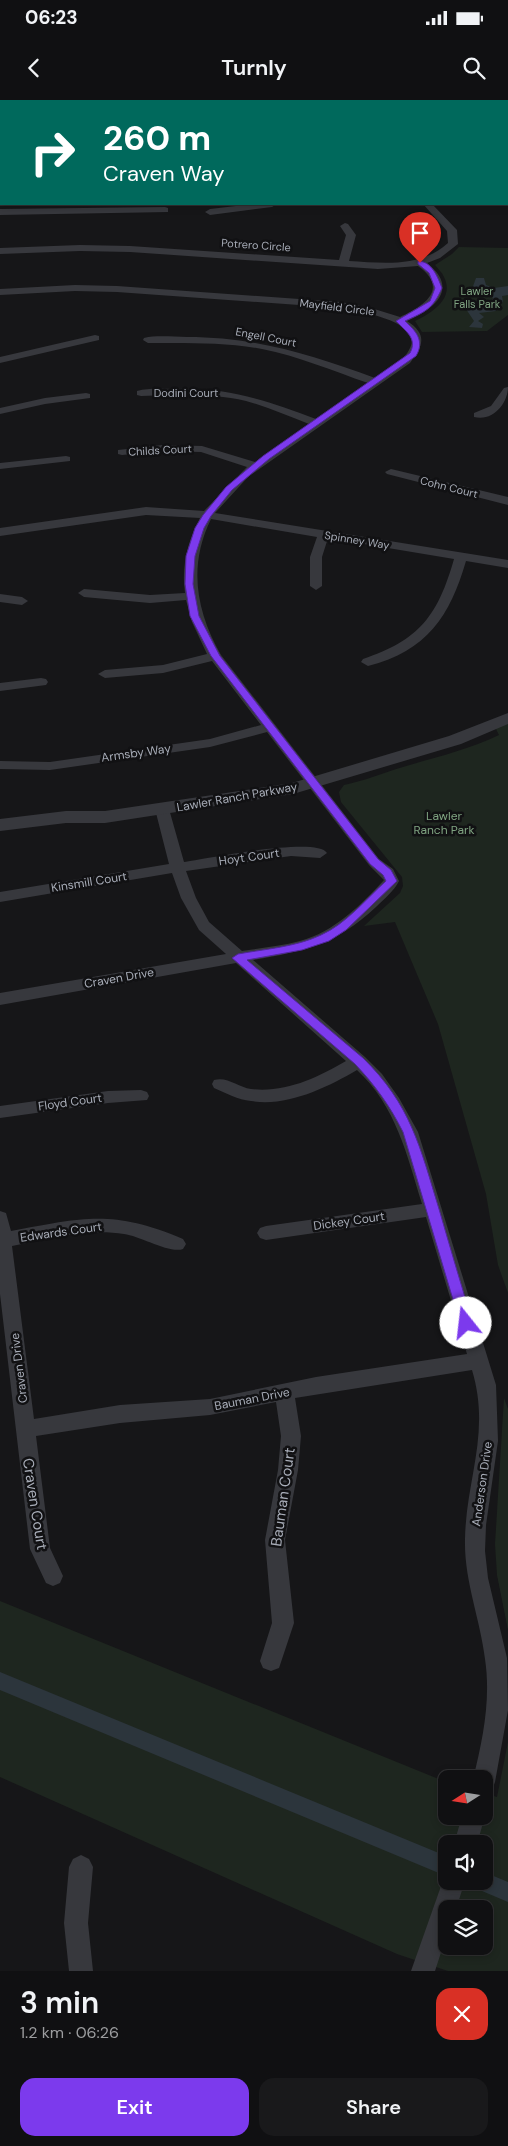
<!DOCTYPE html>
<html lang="en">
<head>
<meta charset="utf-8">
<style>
	body { margin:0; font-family:"DM Sans",sans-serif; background:#19191b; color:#f1f3f6; height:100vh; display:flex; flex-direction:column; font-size:19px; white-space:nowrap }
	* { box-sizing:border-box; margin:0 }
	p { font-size:16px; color:#9c9d9f }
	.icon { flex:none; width:28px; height:28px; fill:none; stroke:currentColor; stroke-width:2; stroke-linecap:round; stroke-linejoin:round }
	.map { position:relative; height:1871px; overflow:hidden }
	.side { display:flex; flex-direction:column; background:#101012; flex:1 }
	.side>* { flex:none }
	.banner { position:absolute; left:0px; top:0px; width:509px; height:105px; box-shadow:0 2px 8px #0003,0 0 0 1px #303032; background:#00695c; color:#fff; overflow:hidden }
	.needle { width:32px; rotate:258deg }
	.controls { position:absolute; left:438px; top:1670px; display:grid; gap:10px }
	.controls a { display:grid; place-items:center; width:55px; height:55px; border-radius:10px; background:#101012; box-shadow:0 2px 8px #0003,0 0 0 1px #303032; font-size:25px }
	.pin { position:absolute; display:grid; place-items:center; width:42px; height:42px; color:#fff; margin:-51px -21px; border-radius:50% 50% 50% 0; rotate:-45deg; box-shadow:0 0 5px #0007 }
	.pin .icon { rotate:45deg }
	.me { position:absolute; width:55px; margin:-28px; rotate:344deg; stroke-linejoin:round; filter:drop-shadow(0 0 4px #0008) }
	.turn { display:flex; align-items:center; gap:18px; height:105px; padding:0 20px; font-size:22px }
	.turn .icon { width:65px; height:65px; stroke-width:2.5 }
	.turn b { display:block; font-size:35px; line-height:42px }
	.round { display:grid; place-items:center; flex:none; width:52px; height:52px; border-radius:15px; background:#19191b }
	.summary { display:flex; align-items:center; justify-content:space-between; height:85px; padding:0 20px }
	h1 { font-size:30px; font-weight:600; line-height:38px }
	.action { display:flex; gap:10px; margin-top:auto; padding:10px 20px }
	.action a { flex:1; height:58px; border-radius:15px; background:#7c3aed; color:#fff; font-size:20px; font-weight:600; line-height:58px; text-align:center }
	.action a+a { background:#19191b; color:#f1f3f6 }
	.status { display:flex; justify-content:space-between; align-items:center; height:35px; padding:0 25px; background:#101012; direction:ltr }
	.status svg { height:14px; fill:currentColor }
	header { display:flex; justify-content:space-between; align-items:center; height:65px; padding:0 20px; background:#101012; font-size:22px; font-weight:600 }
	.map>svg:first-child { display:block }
	.green { fill:#1e261f; fill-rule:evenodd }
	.water { fill:#2c353c }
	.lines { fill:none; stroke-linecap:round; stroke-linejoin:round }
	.canal { fill:#2c353c; fill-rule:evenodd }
	.minor { fill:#37383d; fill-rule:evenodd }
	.tertiary { fill:#37383d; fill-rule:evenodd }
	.route { fill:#7c3aed; stroke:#51269a }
	.labels { text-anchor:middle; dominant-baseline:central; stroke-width:5; stroke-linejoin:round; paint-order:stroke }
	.far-street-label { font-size:11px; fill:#a8adb8; stroke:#111113 }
	.far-park-label { font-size:11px; fill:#7fa381; stroke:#111113 }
	.street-label { font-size:12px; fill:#a8adb8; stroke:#111113 }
	.park-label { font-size:12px; fill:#7fa381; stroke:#111113 }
	.near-street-label { font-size:15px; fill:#a8adb8; stroke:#111113 }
</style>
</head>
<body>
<div class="status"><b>06:23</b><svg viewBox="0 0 49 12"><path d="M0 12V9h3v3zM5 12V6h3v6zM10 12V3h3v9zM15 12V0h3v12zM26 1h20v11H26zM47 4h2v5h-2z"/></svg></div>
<header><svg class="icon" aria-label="back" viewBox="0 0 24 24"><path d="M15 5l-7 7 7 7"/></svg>Turnly<svg class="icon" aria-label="search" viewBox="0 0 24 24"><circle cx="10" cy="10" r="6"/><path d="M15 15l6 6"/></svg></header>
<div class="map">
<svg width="508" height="1871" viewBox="0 0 508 1871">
	<rect width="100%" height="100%" fill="#161618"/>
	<g class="green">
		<path d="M459 147 508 148V215L487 231 422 232 415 221C431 213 455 199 444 177 442 172 438 169 435 165L452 154Z"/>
		<path d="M508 615V1193L498 1165 486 1094 438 924 395 822 364 826 400 793 403 786 402 777 341 702 339 692 344 685C364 681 383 673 403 667 436 657 468 650 499 635L492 621Z"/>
		<path d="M504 1298 508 1309V1530L497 1475 495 1444Z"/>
		<path d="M0 1501 446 1682V1716H484V1693L497 1697 508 1642V1871H448L397 1854 0 1677ZM446 1744H484V1781H446ZM446 1809H484V1846H446Z"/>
	</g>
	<path class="water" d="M476 178H484L486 185 494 188 508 186V195L502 196 503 202 497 205 496 211 479 213 484 217 478 221 483 224 482 228 469 227 474 221 464 206C471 200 485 203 493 199L492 196 471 192Z"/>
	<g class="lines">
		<g class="canal">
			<path d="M0 1572 446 1756V1776L0 1590Z"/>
			<path d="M484 1772 508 1782V1802L475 1788 472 1781H484Z"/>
		</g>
		<g class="minor">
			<path d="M324 0H333L334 1H325Z"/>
			<path d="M415 0H424L425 1H416Z"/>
			<path d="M0 9 1 10V15H0Z"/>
			<rect x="0" y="42" width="1" height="6"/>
			<rect x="0" y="75" width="1" height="6"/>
			<path d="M253 104H277L272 107 210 115 205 112 210 109Z"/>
			<path d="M423 104H432L457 130 458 144 440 158 427 163C460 189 434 209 407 221 429 235 422 247 410 263L248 377 215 413 508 460V468L466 461C450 516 427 551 368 566L361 562 363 559C420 540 438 515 454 459L328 438 322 457V486L316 490 310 486V457L317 437 211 419C188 466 196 511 221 555L379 759 393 769 399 781C394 791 384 799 376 807 335 845 305 851 253 860L365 957 382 974 399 998 418 1032 496 1285 498 1341 486 1425 485 1451 488 1478 507 1558 508 1610 495 1682 492 1690 484 1693V1679H473C483 1639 491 1599 485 1559 480 1518 464 1481 465 1439 466 1379 491 1333 472 1270L295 1298 301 1336 298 1370 285 1440 294 1523 279 1568 271 1571 263 1568 260 1561 272 1523 265 1440 278 1370 281 1336 276 1302 210 1315 120 1323 36 1336 50 1448 63 1476 60 1483 53 1486 46 1483 30 1449 0 1194V1111L6 1113 11 1131C83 1118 112 1109 183 1139L186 1144 183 1149C170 1154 140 1136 124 1134 86 1128 49 1139 12 1146L34 1319 120 1305 210 1299 316 1277 467 1254 426 1117 266 1140 260 1138 257 1133 260 1128 266 1126 422 1104C407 1055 396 1006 357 970 326 988 287 1007 251 1001 238 1000 226 993 214 988L212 984 214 980C227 976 238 987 251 989 285 993 317 978 346 961L236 863 0 905V893L226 854 199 830 181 798 172 773 0 802V792L169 764 155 709 157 706H167L169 709 184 762C205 759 317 736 327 753L320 758 291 756 186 771 196 798 209 822 242 851C261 848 281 846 300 841 334 832 361 805 384 780L369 765 267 632 210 647 50 670 0 669V661L50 662 210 639 261 625 212 561 163 573 105 578 98 574 105 570 163 565 207 554 192 522 186 500 150 503 84 497 78 493 84 489 150 495 185 493C181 466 188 441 200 418L146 415 0 436V428L146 407 204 411 247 367 201 352 163 351 122 355 118 354V350L163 345 202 346 255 362 309 324C288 316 268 307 246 301 212 293 176 295 141 296L137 295V291C148 288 161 289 172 289 227 287 266 300 316 319L368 283C333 271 298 256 262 249 225 242 186 243 148 243L143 240 144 238C157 235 173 237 187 237 256 237 311 255 375 278 386 270 404 262 410 248 423 221 358 211 341 208L117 192 75 191 0 195V189L75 185 117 186 341 202 371 208 400 217C424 206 450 189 418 166L378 169 130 152 80 151 0 154V148L80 145 130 146 339 160 346 135 340 126 345 123 348 124 356 135 349 161C383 163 421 168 448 143L447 131Z"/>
			<path d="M165 107 168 108V112L0 115V109Z"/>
			<path d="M95 235 99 236V240L0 263V257Z"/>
			<path d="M508 287C508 303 493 322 474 317V313L491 306 504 288Z"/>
			<path d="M86 293 90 294V298L45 304 0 314V308L45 298Z"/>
			<path d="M66 356 70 357V361L0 369V363Z"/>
			<path d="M391 369 508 397V405L387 374 385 372Z"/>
			<path d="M0 494 22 497 28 501 22 505 0 502Z"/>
			<path d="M41 578 46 579 48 582 46 585 0 591V583Z"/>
			<path d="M141 990 147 992 149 996 147 1000 108 1003 0 1018V1006L108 991Z"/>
			<path d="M484 1712 485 1716 477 1744H454L462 1716H484Z"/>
			<path d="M81 1755 89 1759 93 1767 88 1823 93 1871H69L64 1823 69 1767 73 1759Z"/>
			<path d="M446 1772V1781H465L456 1809H446V1837L435 1871H411Z"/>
		</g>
		<path class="tertiary" d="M508 613V624L461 644 293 694 105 723H66L0 731V719L66 711H105L292 683 449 636Z"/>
	</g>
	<path class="route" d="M418 161C432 161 438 178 442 188 433 209 425 212 405 221 416 231 425 241 416 256L269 359 232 390 211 416 204 428 195 456 193 484 199 516 220 556 378 759 391 770 397 781 346 830 329 841 302 850 247 860 363 958C411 1005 420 1047 439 1109 450 1147 461 1185 473 1223L466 1228 460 1223 403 1032C390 1006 375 985 355 964L232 858 238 854C265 849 296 847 321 835 346 824 366 799 386 781L383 775 370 764 211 556 190 516 185 484 186 456 195 428 203 415 226 387 263 356 410 253C418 238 405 231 396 221L430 201 435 188 429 173 418 164Z"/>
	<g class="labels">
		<g class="far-street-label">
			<text transform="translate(256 145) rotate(4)">Potrero Circle</text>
			<text transform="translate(337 207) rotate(7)">Mayfield Circle</text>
			<text transform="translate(266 237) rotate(11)">Engell Court</text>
			<text x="186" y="293">Dodini Court</text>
			<text transform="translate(160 350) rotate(-3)">Childs Court</text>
			<text transform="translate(449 387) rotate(14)">Cohn Court</text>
			<text transform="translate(357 440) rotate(9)">Spinney Way</text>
		</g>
		<g class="far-park-label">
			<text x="477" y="191">Lawler<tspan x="477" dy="13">Falls Park</tspan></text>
		</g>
		<g class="street-label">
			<text transform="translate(136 653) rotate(-8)">Armsby Way</text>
			<text transform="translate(237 697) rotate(-10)">Lawler Ranch Parkway</text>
			<text transform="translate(249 757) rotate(-8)">Hoyt Court</text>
			<text transform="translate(89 782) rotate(-9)">Kinsmill Court</text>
			<text transform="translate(119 878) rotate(-10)">Craven Drive</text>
			<text transform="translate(70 1002) rotate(-8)">Floyd Court</text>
			<text transform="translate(349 1121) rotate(-8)">Dickey Court</text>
			<text transform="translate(61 1132) rotate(-8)">Edwards Court</text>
			<text transform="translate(19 1268) rotate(-97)">Craven Drive</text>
			<text transform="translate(252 1299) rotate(-11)">Bauman Drive</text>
			<text transform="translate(482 1384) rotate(-82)">Anderson Drive</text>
		</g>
		<g class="park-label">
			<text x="444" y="716">Lawler<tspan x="444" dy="14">Ranch Park</tspan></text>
		</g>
		<g class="near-street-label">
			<text transform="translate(283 1397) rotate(-82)">Bauman Court</text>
			<text transform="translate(35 1404) rotate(81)">Craven Court</text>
		</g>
	</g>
</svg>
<div class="controls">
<a><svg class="needle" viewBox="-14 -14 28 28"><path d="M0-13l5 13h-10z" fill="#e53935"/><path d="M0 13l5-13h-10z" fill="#9c9d9f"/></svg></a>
<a><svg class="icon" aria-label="sound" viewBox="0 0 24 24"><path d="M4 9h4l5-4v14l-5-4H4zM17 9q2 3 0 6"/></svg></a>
<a><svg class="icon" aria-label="layers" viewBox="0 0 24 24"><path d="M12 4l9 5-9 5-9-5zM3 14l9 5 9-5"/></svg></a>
</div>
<div class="pin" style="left:420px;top:163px;background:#d93025"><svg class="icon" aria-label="arrive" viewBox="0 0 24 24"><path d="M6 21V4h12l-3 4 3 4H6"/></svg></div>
<svg class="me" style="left:466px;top:1223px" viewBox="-20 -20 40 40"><circle r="19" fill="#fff"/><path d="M0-13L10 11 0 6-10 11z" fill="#7c3aed"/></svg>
<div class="banner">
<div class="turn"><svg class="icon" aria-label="right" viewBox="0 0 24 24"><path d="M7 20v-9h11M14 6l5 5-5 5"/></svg><div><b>260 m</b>Craven Way</div></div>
</div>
</div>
<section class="side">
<div class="summary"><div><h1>3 min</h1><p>1.2 km · 06:26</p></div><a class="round" style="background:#d93025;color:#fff"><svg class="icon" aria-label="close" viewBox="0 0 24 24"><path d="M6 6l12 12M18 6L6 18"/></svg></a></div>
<div class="action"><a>Exit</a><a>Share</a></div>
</section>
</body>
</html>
